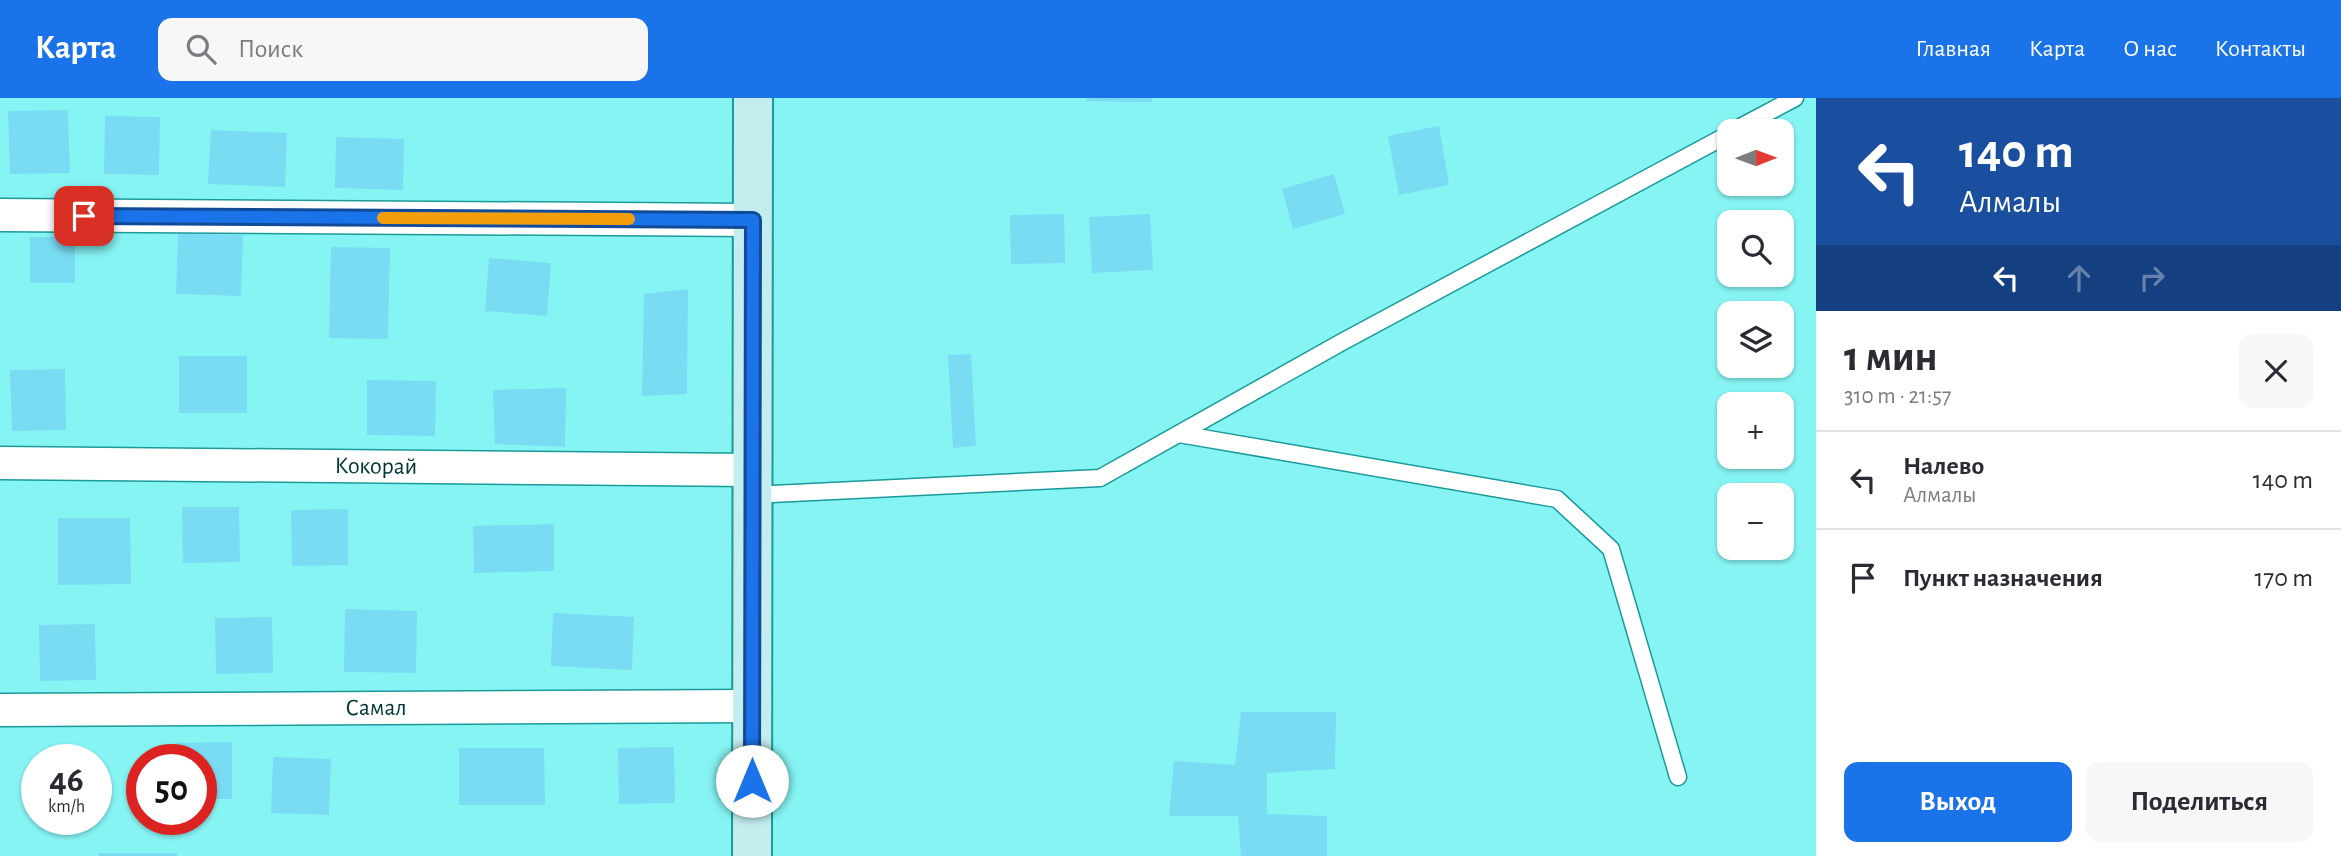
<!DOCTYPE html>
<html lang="ru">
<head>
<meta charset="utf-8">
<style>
	body { margin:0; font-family:"Alegreya Sans",sans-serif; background:#f7f7f7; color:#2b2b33; height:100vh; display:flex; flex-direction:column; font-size:26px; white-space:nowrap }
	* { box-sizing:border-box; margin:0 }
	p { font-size:23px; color:#7c7c81 }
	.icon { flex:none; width:38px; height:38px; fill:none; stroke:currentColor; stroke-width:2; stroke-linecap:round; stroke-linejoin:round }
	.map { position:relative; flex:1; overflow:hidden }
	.sheet { display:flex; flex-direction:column; background:#fff; width:525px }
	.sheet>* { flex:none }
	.top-card { background:#1a4fa0; color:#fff; overflow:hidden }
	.needle { width:46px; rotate:89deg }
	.tools { position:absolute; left:1717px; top:21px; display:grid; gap:14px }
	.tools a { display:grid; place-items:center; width:77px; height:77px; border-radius:14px; background:#fff; box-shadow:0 2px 5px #0004; font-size:35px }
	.speed { position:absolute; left:21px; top:646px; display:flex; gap:14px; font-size:35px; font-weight:700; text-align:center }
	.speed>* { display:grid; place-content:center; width:91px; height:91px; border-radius:50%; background:#fff; box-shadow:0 2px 5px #0004; line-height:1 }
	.speed small { font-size:18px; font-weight:400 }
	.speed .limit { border:10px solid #d22; background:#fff; color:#111 }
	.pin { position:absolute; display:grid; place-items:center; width:60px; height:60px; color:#fff; margin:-30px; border-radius:14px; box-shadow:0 4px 10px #0006 }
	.me { position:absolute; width:77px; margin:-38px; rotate:0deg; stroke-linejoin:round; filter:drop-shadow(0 0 5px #0008) }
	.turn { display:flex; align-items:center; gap:24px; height:147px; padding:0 28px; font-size:32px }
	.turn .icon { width:91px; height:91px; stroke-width:2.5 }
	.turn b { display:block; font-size:49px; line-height:60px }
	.lanes { display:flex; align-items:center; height:66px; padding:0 28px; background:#0003; justify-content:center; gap:35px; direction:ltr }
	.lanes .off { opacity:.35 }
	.round { display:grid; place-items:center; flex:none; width:74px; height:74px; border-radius:14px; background:#f7f7f7 }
	.head { display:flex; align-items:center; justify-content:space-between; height:119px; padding:0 28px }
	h1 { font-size:42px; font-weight:600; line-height:52px }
	.button { display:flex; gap:14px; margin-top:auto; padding:14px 28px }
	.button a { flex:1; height:80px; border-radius:14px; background:#1a73e8; color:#fff; font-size:28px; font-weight:600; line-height:80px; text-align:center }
	.button a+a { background:#f7f7f7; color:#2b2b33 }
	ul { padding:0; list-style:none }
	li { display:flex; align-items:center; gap:21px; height:98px; padding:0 28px; border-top:2px solid #e1e1e2 }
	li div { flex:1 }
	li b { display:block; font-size:26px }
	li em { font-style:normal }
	header { display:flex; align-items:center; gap:42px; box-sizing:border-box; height:98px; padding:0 35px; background:#1a73e8; color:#fff }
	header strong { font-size:33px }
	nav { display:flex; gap:38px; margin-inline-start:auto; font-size:24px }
	.search { width:490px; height:63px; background:#f7f7f7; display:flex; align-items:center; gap:18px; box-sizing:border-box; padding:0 24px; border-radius:14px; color:#7c7c81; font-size:26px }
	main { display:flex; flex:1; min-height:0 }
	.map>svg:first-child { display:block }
	.building { fill:#7adcf3 }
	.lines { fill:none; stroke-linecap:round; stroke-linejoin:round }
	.lane-casing { stroke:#1a9a9a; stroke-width:19 }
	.street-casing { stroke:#1a9a9a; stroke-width:35 }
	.secondary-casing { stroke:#1a9a9a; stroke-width:42 }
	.lane { stroke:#fff; stroke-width:16 }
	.street { stroke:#fff; stroke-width:32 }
	.secondary { stroke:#c3edee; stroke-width:38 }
	.route-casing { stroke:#114b97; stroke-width:18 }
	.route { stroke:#1a73e8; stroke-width:12 }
	.slow { stroke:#f59e0b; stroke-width:12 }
	.labels { text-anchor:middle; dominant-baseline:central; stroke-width:6; stroke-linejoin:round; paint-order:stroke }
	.street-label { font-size:24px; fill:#003535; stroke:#87f4f4 }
</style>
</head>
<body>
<header>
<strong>Карта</strong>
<div class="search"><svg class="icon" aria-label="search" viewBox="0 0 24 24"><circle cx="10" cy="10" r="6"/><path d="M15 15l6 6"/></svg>Поиск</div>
<nav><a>Главная</a><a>Карта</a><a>О нас</a><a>Контакты</a></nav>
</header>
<main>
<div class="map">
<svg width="1816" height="758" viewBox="0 0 1816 758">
	<rect width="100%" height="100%" fill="#87f4f4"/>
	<g class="building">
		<path d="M1087 0H1152V4L1087 3Z"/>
		<path d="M68 12 70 75 10 76 8 13Z"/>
		<path d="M105 18 160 19 159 77 104 76Z"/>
		<path d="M1439 28 1449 87 1399 97 1388 38Z"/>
		<path d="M211 32 287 35 285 89 208 86Z"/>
		<path d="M336 39 404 41 403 92 335 90Z"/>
		<path d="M1334 76 1345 116 1293 131 1282 91Z"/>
		<path d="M1064 116 1065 165 1011 166 1010 117Z"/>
		<path d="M1150 116 1153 172 1092 175 1089 119Z"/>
		<path d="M178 135 243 137 241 198 176 196Z"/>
		<rect x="30" y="139" width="45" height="46"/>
		<path d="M331 149 390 150 388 241 329 240Z"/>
		<path d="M489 160 551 165 547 218 485 213Z"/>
		<path d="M688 191 687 296 642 298 644 196Z"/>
		<path d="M971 256 976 348 953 350 948 257Z"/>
		<rect x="179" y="258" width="68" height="57"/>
		<path d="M65 271 66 332 12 333 10 272Z"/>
		<path d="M367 282 436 283 435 338 367 337Z"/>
		<path d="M566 290 565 349 495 346 493 292Z"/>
		<path d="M182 409H239L240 464 183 465Z"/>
		<path d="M348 411V467L292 468 291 412Z"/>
		<path d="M58 420H130L131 486 58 487Z"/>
		<path d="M554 426V473L474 475 473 428Z"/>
		<path d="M345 511 417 513 416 575 344 574Z"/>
		<path d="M553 515 634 519 632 572 551 568Z"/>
		<path d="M272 519 273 575 216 576 215 520Z"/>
		<path d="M95 526 96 582 40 583 39 527Z"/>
		<path d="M1241 614H1336L1335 671 1267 675V716L1327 718V758H1241L1238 718H1169L1174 663 1235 667Z"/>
		<path d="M232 644V701H201V662H175V645Z"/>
		<path d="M674 649 675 705 619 706 618 650Z"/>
		<path d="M459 650H544L545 707H459Z"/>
		<path d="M273 659 331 661 329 717 271 715Z"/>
		<rect x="99" y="755" width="78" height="3"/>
	</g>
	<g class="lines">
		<g class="lane-casing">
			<g id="lane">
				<path d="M1733 33 1795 0"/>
				<path d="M1179 336 1557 401 1611 451 1678 679"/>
				<path d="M752 397 1100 380 1342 244 1729 36"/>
			</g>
		</g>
		<g class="street-casing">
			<g id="street">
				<path d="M0 117 753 122"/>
				<path id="s1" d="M0 365 752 372"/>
				<path id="s2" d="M0 612 752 608"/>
			</g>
		</g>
		<g class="secondary-casing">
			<path id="secondary" d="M752 758 753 0"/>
		</g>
		<use href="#lane" class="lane"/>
		<use href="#street" class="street"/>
		<use href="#secondary" class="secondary"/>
	</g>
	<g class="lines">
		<g class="route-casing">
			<path id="route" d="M84 118 753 122 752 683"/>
		</g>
		<use href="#route" class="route"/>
		<path class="slow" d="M383 120 629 121"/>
	</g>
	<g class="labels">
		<g class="street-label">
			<text stroke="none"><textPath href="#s1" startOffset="376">Кокорай</textPath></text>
			<text stroke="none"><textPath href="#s2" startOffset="376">Самал</textPath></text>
		</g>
	</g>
</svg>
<div class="tools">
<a><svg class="needle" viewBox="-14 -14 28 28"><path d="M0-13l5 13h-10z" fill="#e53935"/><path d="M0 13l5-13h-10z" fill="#7c7c81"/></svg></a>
<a><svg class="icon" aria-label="search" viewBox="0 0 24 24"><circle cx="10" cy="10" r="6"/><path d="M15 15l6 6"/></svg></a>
<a><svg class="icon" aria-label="layers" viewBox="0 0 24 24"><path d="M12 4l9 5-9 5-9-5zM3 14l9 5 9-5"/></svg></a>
<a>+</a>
<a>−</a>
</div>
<div class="speed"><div>46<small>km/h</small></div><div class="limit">50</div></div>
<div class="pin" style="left:84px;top:118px;background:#d93025"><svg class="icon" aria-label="arrive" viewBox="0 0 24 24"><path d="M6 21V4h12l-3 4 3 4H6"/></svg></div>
<svg class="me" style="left:752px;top:683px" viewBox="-20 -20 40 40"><circle r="19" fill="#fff"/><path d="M0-13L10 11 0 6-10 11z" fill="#1a73e8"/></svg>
</div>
<section class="sheet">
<div class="top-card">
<div class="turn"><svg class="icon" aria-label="left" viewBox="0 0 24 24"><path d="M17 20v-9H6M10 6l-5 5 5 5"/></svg><div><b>140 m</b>Алмалы</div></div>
<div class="lanes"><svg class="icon" aria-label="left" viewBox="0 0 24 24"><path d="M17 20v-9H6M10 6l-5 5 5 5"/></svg><svg class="icon off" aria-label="ahead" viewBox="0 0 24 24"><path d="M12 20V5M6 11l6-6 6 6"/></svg><svg class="icon off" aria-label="right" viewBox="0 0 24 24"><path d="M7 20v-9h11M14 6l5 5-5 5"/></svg></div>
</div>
<div class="head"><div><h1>1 мин</h1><p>310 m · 21:57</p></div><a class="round"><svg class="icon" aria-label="close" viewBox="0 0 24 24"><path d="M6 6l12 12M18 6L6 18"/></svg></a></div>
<ul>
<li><svg class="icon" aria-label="left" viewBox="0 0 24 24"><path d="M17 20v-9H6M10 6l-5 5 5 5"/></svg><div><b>Налево</b><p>Алмалы</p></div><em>140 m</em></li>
<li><svg class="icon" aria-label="arrive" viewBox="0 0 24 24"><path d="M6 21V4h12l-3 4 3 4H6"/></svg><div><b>Пункт назначения</b></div><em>170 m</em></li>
</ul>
<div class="button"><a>Выход</a><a>Поделиться</a></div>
</section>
</main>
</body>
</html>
